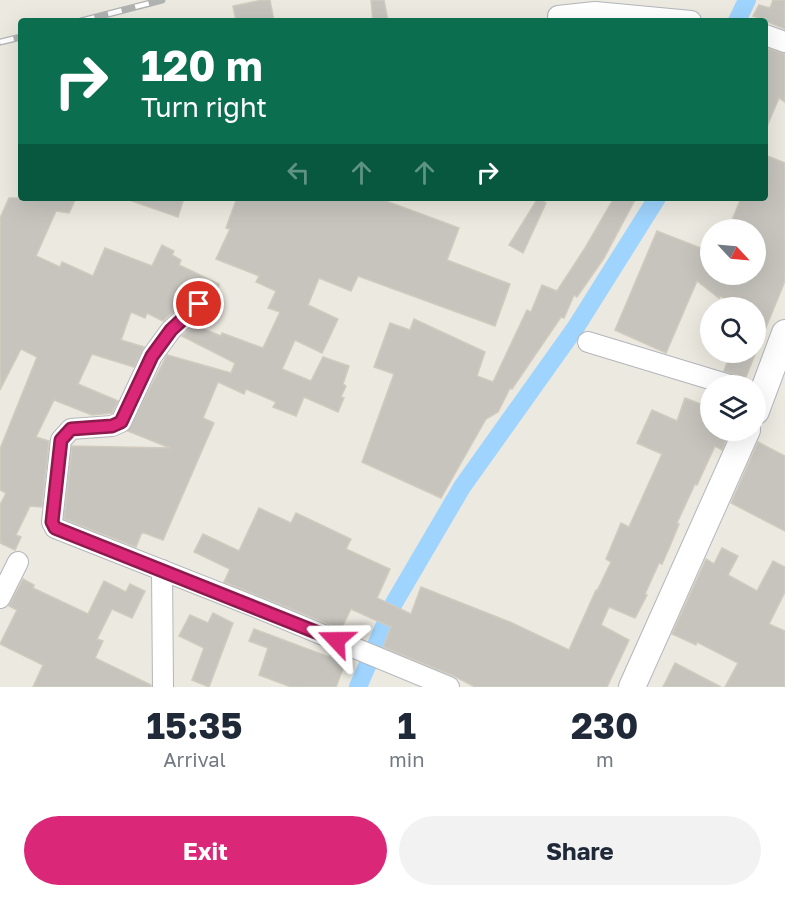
<!DOCTYPE html>
<html lang="en">
<head>
<meta charset="utf-8">
<style>
	body { margin:0; font-family:"Golos Text",sans-serif; background:#f2f2f3; color:#1f2937; height:100vh; display:flex; flex-direction:column; font-size:22px; white-space:nowrap }
	* { box-sizing:border-box; margin:0 }
	p { font-size:20px; color:#747a83 }
	.icon { flex:none; width:33px; height:33px; fill:none; stroke:currentColor; stroke-width:2; stroke-linecap:round; stroke-linejoin:round }
	.map { position:relative; height:687px; overflow:hidden }
	.side { display:flex; flex-direction:column; background:#fff; flex:1 }
	.side>* { flex:none }
	.hud { position:absolute; left:18px; top:18px; width:750px; height:183px; border-radius:6px; box-shadow:0 6px 24px #0002; background:#0b6e4f; color:#fff; overflow:hidden }
	.needle { width:39px; rotate:116deg }
	.fabs { position:absolute; left:700px; top:219px; display:grid; gap:12px }
	.fabs a { display:grid; place-items:center; width:66px; height:66px; border-radius:50%; background:#fff; box-shadow:0 6px 24px #0002; font-size:30px }
	.pin { position:absolute; display:grid; place-items:center; width:51px; height:51px; color:#fff; margin:-26px; border:3px solid #fff; border-radius:50%; box-shadow:0 2px 6px #0007 }
	.me { position:absolute; width:66px; margin:-33px; rotate:293deg; stroke-linejoin:round; filter:drop-shadow(0 0 4px #0008) }
	.turn { display:flex; align-items:center; gap:21px; height:126px; padding:0 24px; font-size:27px }
	.turn .icon { width:78px; height:78px; stroke-width:2.5 }
	.turn b { display:block; font-size:42px; line-height:51px }
	.lanes { display:flex; align-items:center; height:57px; padding:0 24px; background:#0003; justify-content:center; gap:30px; direction:ltr }
	.lanes .off { opacity:.35 }
	.eta { display:flex; justify-content:space-evenly; align-items:center; height:102px; text-align:center }
	.eta b { font-size:36px; font-weight:700; line-height:42px }
	.primary-button { display:flex; gap:12px; margin-top:auto; padding:12px 24px }
	.primary-button a { flex:1; height:69px; border-radius:36px; background:#db2777; color:#fff; font-size:24px; font-weight:700; line-height:69px; text-align:center }
	.primary-button a+a { background:#f2f2f3; color:#1f2937 }
	.map>svg:first-child { display:block }
	.lines { fill:none; stroke-linecap:round; stroke-linejoin:round }
	.canal { stroke:#9ed4fe; stroke-width:18 }
	.building { fill:#c6c4bd; stroke:#d0cbbe; stroke-width:1.5 }
	.minor-casing { stroke:#b3b6bb; stroke-width:22 }
	.tertiary-casing { stroke:#b3b6bb; stroke-width:28 }
	.minor { stroke:#fff; stroke-width:20 }
	.tertiary { stroke:#fff; stroke-width:26 }
	.rail-casing { stroke:#b1b2b2; stroke-width:7 }
	.rail { stroke:#fff; stroke-width:4.5; stroke-dasharray:14; stroke-linecap:butt }
	.route-casing { stroke:#8e194d; stroke-width:15 }
	.route { stroke:#db2777; stroke-width:10 }
</style>
</head>
<body>
<div class="map">
<svg width="785" height="687" viewBox="0 0 785 687">
	<rect width="100%" height="100%" fill="#ece9e0"/>
	<g class="lines">
		<g class="canal">
			<path d="M737 21 747 0"/>
			<path d="M358 687 394 603 462 487 576 327 657 198"/>
		</g>
	</g>
	<g class="building">
		<path d="M262 0H270L274 21H236L233 6Z"/>
		<path d="M371 0H384L388 21H373Z"/>
		<path d="M773 0H785V29L753 16 759 5 770 8Z"/>
		<path d="M766 48 785 54V102L779 98 765 131Z"/>
		<path d="M765 155 785 163V281L756 352V308H747L720 296 719 298 697 281 666 353 615 330 657 231 711 252V274H756V230H728L741 198H765Z"/>
		<path d="M9 198H76L69 213 56 211 36 256 60 267 62 262 93 276 105 248 152 266 162 245 174 251 172 255 181 260 179 265 219 284V287L188 283 175 310 163 321 147 313 145 318 131 312 121 340 144 347 134 367 92 354 78 384 118 401 112 413 92 415 54 400 36 437 49 441 42 507 30 506 16 535 21 537 15 550 0 543V505L6 493 0 490V449L37 357 21 349 0 390V218Z"/>
		<path d="M132 198H184L178 217 132 201Z"/>
		<path d="M237 198H378L459 228 447 260 510 284 495 326 358 276 351 291 319 278 308 305 338 319 322 353 295 340 282 369 311 381 323 357 349 366 343 384 346 386 341 397 344 398 338 412 304 397 296 416 273 407 276 402 246 389 244 394 218 382 203 418 214 423 163 540 142 532 136 547 64 519 72 446 170 448 128 431 167 355 231 373 235 363 182 336 194 325 221 336 222 333 263 348 280 312 268 308 276 291 256 282 259 276 216 259 230 229 226 228Z"/>
		<path d="M538 198 546 203 523 253 509 245Z"/>
		<path d="M614 198H636L604 258 577 297 574 295 564 318 561 317 512 389 510 388 498 412 486 419 441 498 362 462 394 374 374 367 390 323 410 330 414 319 485 352 477 376 493 382 527 310 531 312 542 285 557 291 585 248Z"/>
		<path d="M731 352H756L744 382 737 375 724 371Z"/>
		<path d="M685 398 711 408V430H730L722 450 715 446 697 485 695 484 677 523 679 524 670 546 662 564 659 563 645 594 647 595 635 618 609 607 601 625 629 640 607 687H475L454 676 383 647 391 627 351 609 341 629 224 582 230 569 194 552 203 534 239 551 259 508 291 523 296 513 351 539 346 549 390 569 377 598 411 614 421 587 510 622 569 650 596 590 597 591 611 562 606 559 621 523 629 527 662 454 637 443 652 410 677 421Z"/>
		<path d="M758 442 785 456V531L731 503Z"/>
		<path d="M722 548 738 556 728 575 757 591 773 561 785 567V592L769 624 785 631V687H725L738 663 697 642 696 645 672 634 706 559 714 564Z"/>
		<path d="M23 579 34 585 33 588 88 614 104 581 126 592 130 584 145 591 132 618 112 609 97 639 103 641 95 658 151 685V687H33L43 665 0 644 17 610 9 606Z"/>
		<path d="M213 613 233 623 209 687 192 680 204 648 179 636 190 615 208 623Z"/>
		<path d="M254 629 329 657 331 651 350 659 347 667 344 666 336 687H291L259 675 268 648 249 641Z"/>
		<path d="M675 663 721 687H663Z"/>
	</g>
	<g class="lines">
		<g class="minor-casing">
			<g id="minor">
				<path d="M558 16 595 12 691 21"/>
				<path d="M765 35 785 42"/>
				<path d="M199 304 171 330 152 356 121 422 112 426 71 429 61 440 52 522 55 528 258 608 449 687"/>
				<path d="M588 342 733 386"/>
				<path d="M162 570 163 687"/>
				<path d="M0 598 18 562"/>
			</g>
		</g>
		<g class="tertiary-casing">
			<g id="tertiary">
				<path d="M756 411 785 333"/>
				<path d="M632 687 747 430"/>
			</g>
		</g>
		<use href="#minor" class="minor"/>
		<use href="#tertiary" class="tertiary"/>
		<g class="rail-casing">
			<g id="rail">
				<path d="M81 21 162 0"/>
				<path d="M0 42 21 37"/>
			</g>
		</g>
		<use href="#rail" class="rail"/>
	</g>
	<g class="lines">
		<g class="route-casing">
			<path id="route" d="M199 304 171 330 152 356 121 422 112 426 71 429 61 440 52 522 55 528 336 640"/>
		</g>
		<use href="#route" class="route"/>
	</g>
</svg>
<div class="fabs">
<a><svg class="needle" viewBox="-14 -14 28 28"><path d="M0-13l5 13h-10z" fill="#e53935"/><path d="M0 13l5-13h-10z" fill="#747a83"/></svg></a>
<a><svg class="icon" aria-label="search" viewBox="0 0 24 24"><circle cx="10" cy="10" r="6"/><path d="M15 15l6 6"/></svg></a>
<a><svg class="icon" aria-label="layers" viewBox="0 0 24 24"><path d="M12 4l9 5-9 5-9-5zM3 14l9 5 9-5"/></svg></a>
</div>
<div class="pin" style="left:199px;top:304px;background:#d93025"><svg class="icon" aria-label="arrive" viewBox="0 0 24 24"><path d="M6 21V4h12l-3 4 3 4H6"/></svg></div>
<svg class="me" style="left:336px;top:640px" viewBox="-20 -20 40 40"><path d="M0-17L14 15 0 8-14 15z" fill="#db2777" stroke="#fff" stroke-width="4"/></svg>
<div class="hud">
<div class="turn"><svg class="icon" aria-label="right" viewBox="0 0 24 24"><path d="M7 20v-9h11M14 6l5 5-5 5"/></svg><div><b>120 m</b>Turn right</div></div>
<div class="lanes"><svg class="icon off" aria-label="left" viewBox="0 0 24 24"><path d="M17 20v-9H6M10 6l-5 5 5 5"/></svg><svg class="icon off" aria-label="ahead" viewBox="0 0 24 24"><path d="M12 20V5M6 11l6-6 6 6"/></svg><svg class="icon off" aria-label="ahead" viewBox="0 0 24 24"><path d="M12 20V5M6 11l6-6 6 6"/></svg><svg class="icon" aria-label="right" viewBox="0 0 24 24"><path d="M7 20v-9h11M14 6l5 5-5 5"/></svg></div>
</div>
</div>
<section class="side">
<div class="eta">
<div><b>15:35</b><p>Arrival</p></div>
<div><b>1</b><p>min</p></div>
<div><b>230</b><p>m</p></div>
</div>
<div class="primary-button"><a>Exit</a><a>Share</a></div>
</section>
</body>
</html>
